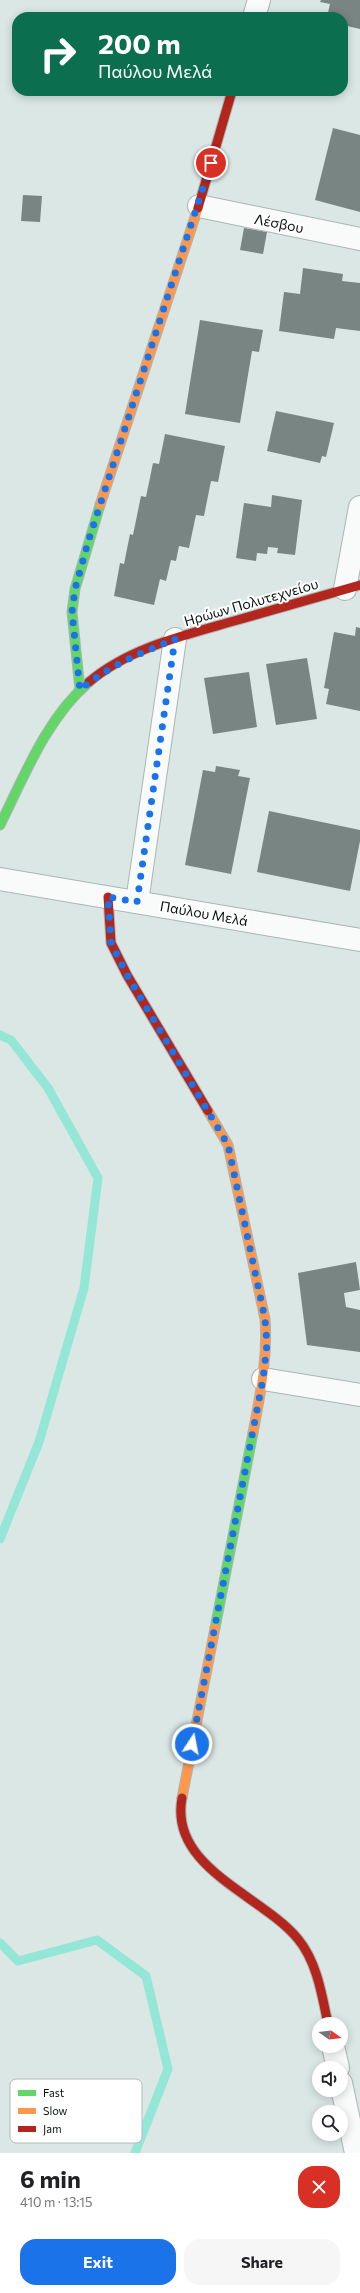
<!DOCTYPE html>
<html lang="en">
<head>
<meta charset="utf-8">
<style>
	body { margin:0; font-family:Commissioner,sans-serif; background:#f6f6f6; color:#202124; height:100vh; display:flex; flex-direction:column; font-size:15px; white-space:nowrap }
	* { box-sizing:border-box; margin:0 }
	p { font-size:13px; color:#757577 }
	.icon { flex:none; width:22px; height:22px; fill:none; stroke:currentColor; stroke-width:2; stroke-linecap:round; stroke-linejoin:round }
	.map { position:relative; height:2153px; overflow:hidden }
	.sheet { display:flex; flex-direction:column; background:#fff; flex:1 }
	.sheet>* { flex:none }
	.top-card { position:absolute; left:12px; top:12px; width:336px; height:84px; border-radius:16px; box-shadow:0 2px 10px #0003; background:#0b6e4f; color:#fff; overflow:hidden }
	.needle { width:26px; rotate:104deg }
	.fabs { position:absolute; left:312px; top:2017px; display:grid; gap:8px }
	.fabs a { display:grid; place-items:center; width:36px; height:36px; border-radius:50%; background:#fff; box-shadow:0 2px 10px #0003; font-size:20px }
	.pin { position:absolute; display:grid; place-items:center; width:34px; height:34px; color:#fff; margin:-17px; border:2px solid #fff; border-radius:50%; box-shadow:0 1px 4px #0007 }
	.me { position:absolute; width:44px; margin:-22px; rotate:11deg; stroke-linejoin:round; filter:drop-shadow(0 0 3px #0008) }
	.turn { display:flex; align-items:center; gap:14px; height:84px; padding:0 20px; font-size:18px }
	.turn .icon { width:52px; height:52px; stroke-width:2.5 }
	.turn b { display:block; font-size:28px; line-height:34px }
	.round { display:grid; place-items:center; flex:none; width:42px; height:42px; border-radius:16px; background:#f6f6f6 }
	.head { display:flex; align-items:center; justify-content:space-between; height:68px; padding:0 20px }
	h1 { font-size:24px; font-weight:700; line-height:30px }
	.action { display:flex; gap:8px; margin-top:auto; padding:8px 20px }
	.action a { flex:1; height:46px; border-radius:16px; background:#1a73e8; color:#fff; font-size:16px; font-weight:700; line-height:46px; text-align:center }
	.action a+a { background:#f6f6f6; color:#202124 }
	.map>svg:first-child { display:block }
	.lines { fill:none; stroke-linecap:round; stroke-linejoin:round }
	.stream { stroke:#94e6d6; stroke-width:9 }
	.building { fill:#798583 }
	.street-casing { stroke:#abb6b3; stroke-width:24 }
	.fast-casing { stroke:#abb6b3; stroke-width:11 }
	.slow-casing { stroke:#abb6b3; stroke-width:11 }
	.jam-casing { stroke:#abb6b3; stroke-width:11 }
	.street { stroke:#f9fbfb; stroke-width:22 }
	.fast { stroke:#63d668; stroke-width:9 }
	.slow { stroke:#ff974d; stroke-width:9 }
	.jam { stroke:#b3261e; stroke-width:9 }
	.route { stroke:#1a73e8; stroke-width:7; stroke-dasharray:0 12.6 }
	.labels { text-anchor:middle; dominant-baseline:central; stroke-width:4; stroke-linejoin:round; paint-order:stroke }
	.street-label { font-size:14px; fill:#0a1311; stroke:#fff }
	.key { fill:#fff; stroke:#b6b8b8; stroke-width:1 }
	.key-label { font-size:11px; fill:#0a1311 }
</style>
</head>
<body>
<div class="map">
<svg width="360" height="2153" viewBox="0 0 360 2153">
	<rect width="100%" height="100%" fill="#dae7e4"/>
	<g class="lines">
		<g class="stream">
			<path d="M0 1035 11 1040 48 1088 98 1178 84 1288 39 1442 0 1539"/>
			<path d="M0 1943 18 1961 97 1940 146 1976 168 2069 135 2153"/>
		</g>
	</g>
	<g class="building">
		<path d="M321 0H360V29L343 25V17H327L330 4 320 2Z"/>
		<path d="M333 128 360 135V212L315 200Z"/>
		<path d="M23 195 42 196 40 222 21 221Z"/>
		<path d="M244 228 267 232 263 254 240 250Z"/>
		<path d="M303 268 343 274 342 281 360 283V331L336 328 334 339 279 331 284 292 300 294Z"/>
		<path d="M200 320 263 330 259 352 252 351 240 423 185 414Z"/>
		<path d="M276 411 334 423 326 457 322 456 320 463 267 451Z"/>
		<path d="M165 434 225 446 218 482 211 481 204 516 196 515 189 548 179 546 176 561 171 560 166 581 160 579 154 605 114 596 120 563 124 564 130 534 133 535 141 496 146 497 153 463 159 464Z"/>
		<path d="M272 495 302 500 295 555 277 553 278 548 268 547 267 554 257 553 256 561 236 558 244 503 271 507Z"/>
		<path d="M356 627 360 628V711L326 704 329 689 324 688 334 632 355 636Z"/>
		<path d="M307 658 317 719 276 725 266 664Z"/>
		<path d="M249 672 257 727 213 734 204 678Z"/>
		<path d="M216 766 240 770 238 776 250 778 231 874 185 865 203 770 215 772Z"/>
		<path d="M269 811 360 830V841L350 891 257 872Z"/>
		<path d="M356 1262 360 1290 344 1293 346 1307 360 1310V1352L307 1345 298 1273Z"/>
	</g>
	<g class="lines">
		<g class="street-casing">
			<g id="street">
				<path d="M254 17 259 0"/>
				<path d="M199 206 360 239"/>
				<path d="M345 589 360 507"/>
				<path d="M0 879 360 940"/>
				<path d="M137 902 175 639"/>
				<path d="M263 1379 360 1395"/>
				<path d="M333 2046 338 2068"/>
				<path d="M341 2083 356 2153"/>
			</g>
		</g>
		<g class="fast-casing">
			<g id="fast">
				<path d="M80 690 72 612 75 589 100 505"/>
				<path d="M0 825C25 775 46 719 89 682"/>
				<path d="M215 1628 253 1433"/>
			</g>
		</g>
		<g class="slow-casing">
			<g id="slow">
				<path d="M100 505 198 208"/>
				<path d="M208 1111 228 1145 265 1319C268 1358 260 1395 253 1433"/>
				<path d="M182 1798 215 1628"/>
			</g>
		</g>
		<g class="jam-casing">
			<g id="jam">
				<path d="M198 208 232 91"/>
				<path d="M89 682C129 648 185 635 234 621 276 609 318 597 360 585"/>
				<path d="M108 897 111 943 127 975 208 1111"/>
				<path d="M182 1798C169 1868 262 1895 298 1939 317 1962 322 1995 328 2024"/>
			</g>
		</g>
		<use href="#street" class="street"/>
		<use href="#fast" class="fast"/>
		<use href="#slow" class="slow"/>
		<use href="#jam" class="jam"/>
	</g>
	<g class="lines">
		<path class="route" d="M192 1744 263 1379 267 1344 265 1319 228 1145 127 975 111 943 108 897 137 902 175 639C141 653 108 666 80 690L72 612 75 589 89 539 211 163"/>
	</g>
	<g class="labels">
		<g class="street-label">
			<text transform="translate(279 223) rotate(11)">Λέσβου</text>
			<text transform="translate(251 602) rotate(-16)">Ηρώων Πολυτεχνείου</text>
			<text transform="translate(204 913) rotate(10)">Παύλου Μελά</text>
		</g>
	</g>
	<rect x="10" y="2079" width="132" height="64" rx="6" class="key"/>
	<rect x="18" y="2090" width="18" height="6" fill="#63d668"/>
	<rect x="18" y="2108" width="18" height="6" fill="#ff974d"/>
	<rect x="18" y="2126" width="18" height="6" fill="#b3261e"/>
	<g class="key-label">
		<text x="43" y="2097">Fast</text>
		<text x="43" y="2115">Slow</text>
		<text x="43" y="2133">Jam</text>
	</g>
</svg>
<div class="fabs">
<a><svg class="needle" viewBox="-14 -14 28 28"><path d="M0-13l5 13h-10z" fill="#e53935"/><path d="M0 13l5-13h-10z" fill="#757577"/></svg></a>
<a><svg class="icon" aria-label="sound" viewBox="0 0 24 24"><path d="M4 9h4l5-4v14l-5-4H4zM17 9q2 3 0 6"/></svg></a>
<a><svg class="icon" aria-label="search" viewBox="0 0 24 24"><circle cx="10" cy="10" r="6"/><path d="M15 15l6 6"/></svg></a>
</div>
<div class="pin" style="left:211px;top:163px;background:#d93025"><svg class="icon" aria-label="arrive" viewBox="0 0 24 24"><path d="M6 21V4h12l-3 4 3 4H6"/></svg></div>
<svg class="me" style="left:192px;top:1744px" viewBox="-20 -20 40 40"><circle r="17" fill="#1a73e8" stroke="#fff" stroke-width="3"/><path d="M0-11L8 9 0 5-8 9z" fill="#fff"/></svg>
<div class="top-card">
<div class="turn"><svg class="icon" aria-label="right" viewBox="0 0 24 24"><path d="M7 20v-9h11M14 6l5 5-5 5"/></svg><div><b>200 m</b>Παύλου Μελά</div></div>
</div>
</div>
<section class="sheet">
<div class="head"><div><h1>6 min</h1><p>410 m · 13:15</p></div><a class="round" style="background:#d93025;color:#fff"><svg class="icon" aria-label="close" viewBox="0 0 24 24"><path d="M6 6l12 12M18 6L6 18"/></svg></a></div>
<div class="action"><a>Exit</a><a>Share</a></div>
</section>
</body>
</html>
